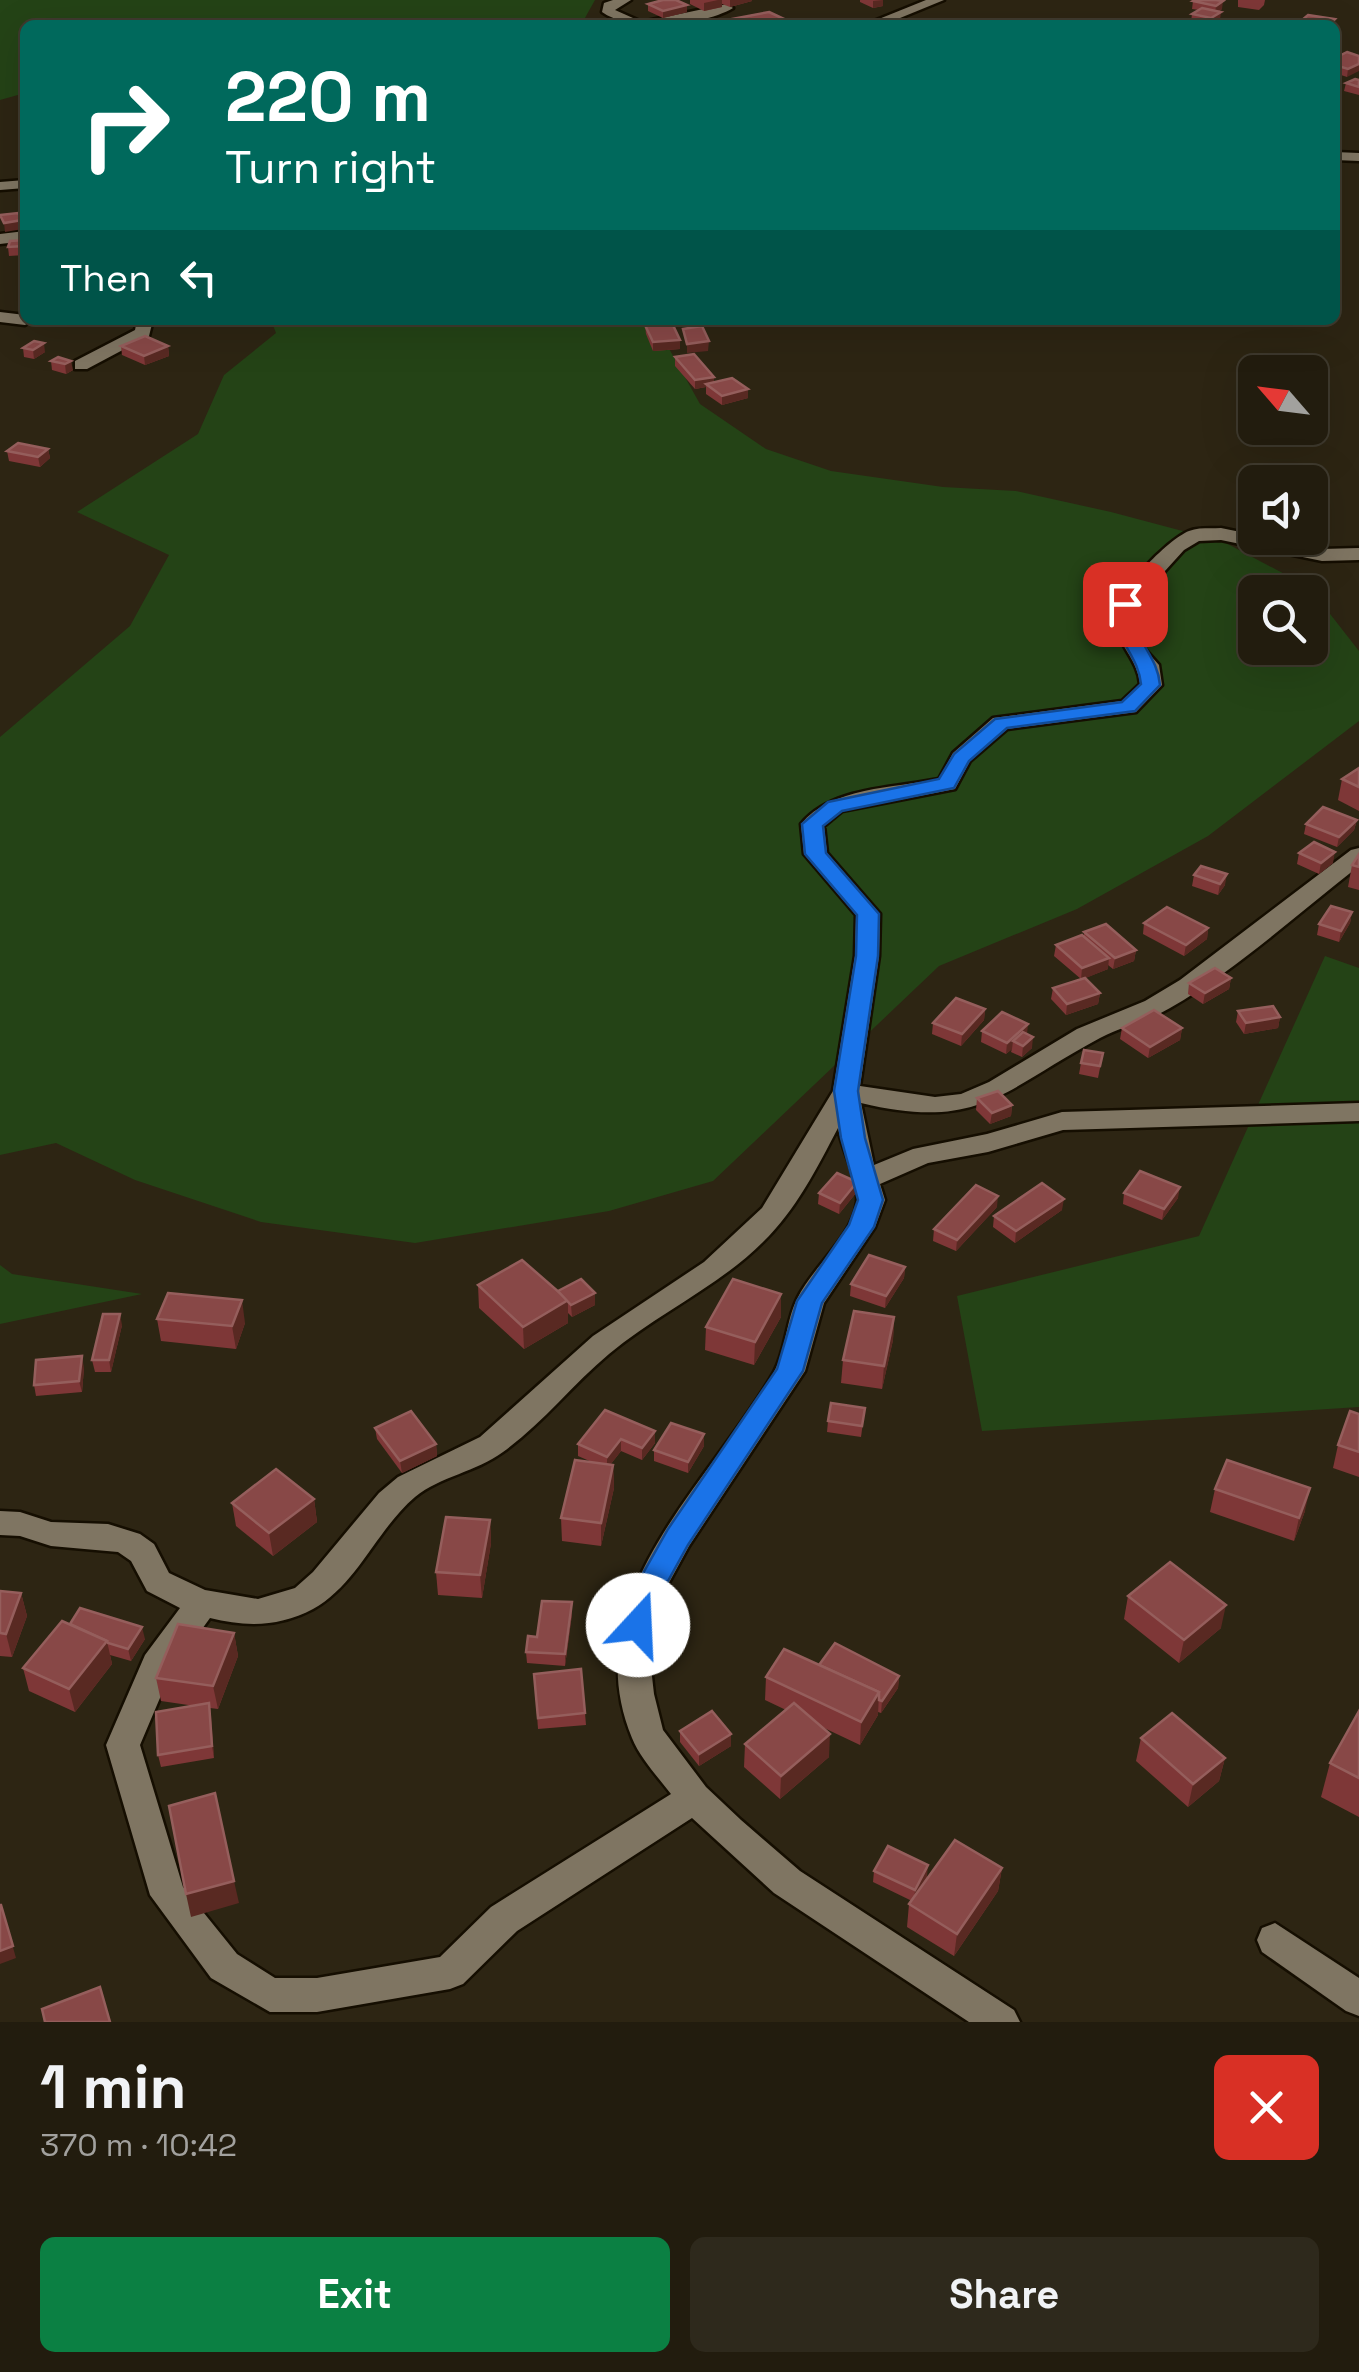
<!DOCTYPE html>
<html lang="en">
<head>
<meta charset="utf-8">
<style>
	body { margin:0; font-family:"Space Grotesk",sans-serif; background:#2e291c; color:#f1f3f6; height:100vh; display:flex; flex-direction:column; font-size:38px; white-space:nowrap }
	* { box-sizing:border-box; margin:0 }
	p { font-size:32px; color:#a2a19e }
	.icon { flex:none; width:55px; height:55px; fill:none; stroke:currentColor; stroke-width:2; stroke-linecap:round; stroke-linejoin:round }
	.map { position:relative; height:2022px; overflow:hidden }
	.side { display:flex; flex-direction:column; background:#221c0e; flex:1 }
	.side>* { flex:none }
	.top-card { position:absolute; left:20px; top:20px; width:1320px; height:305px; border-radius:15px; box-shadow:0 10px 40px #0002,0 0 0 2px #3f3a2e; background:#00695c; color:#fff; overflow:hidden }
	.needle { width:65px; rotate:298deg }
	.controls { position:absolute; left:1238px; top:355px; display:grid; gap:20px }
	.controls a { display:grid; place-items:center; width:90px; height:90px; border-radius:15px; background:#221c0e; box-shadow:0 10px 40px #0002,0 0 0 2px #3f3a2e; font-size:50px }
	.pin { position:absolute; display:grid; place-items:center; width:85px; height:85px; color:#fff; margin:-42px; border-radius:20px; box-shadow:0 5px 15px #0006 }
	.me { position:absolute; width:110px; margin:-55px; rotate:20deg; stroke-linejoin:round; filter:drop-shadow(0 0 8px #0008) }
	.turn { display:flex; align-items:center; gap:35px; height:210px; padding:0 40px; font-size:45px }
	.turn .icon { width:130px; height:130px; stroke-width:2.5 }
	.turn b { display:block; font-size:70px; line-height:85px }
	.then { display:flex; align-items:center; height:95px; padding:0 40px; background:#0003; gap:20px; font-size:38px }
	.round { display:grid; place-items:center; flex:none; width:105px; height:105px; border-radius:15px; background:#2e291c }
	.head { display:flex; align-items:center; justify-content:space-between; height:170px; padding:0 40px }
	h1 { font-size:60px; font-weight:700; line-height:75px }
	.button { display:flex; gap:20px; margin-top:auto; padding:20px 40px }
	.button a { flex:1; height:115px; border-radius:15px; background:#0b8043; color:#fff; font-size:40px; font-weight:700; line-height:115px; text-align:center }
	.button a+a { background:#2e291c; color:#f1f3f6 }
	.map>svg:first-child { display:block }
	.green { fill:#244316; fill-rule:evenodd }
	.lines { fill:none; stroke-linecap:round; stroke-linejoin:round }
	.minor-casing { stroke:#150e01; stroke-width:5 }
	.minor { fill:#7f7562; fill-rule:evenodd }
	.wall { fill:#7e3737 }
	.shaded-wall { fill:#592922 }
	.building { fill:#884847; stroke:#955e5c; stroke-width:2.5 }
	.route { fill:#1a73e8; stroke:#114b97; stroke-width:2.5 }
</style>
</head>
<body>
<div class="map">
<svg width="1359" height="2022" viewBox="0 0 1359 2022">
	<rect width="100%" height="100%" fill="#2d2513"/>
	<g class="green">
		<path d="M0 0H595L581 25H25V93L0 100Z"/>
		<path d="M271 320H653L700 404 766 449 831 471 943 487 1016 491 1111 512 1224 542 1309 587 1359 651V721L1208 836 1077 909 939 966 713 1181 609 1211 415 1243 261 1222 135 1180 56 1143 0 1155V737L130 626 169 555 77 512 198 434 224 375 276 333ZM1255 592H1310V648H1255Z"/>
		<path d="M1325 956 1359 968V1407L982 1431 957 1296 1199 1236Z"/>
		<path d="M0 1265 12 1274 142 1294 0 1324Z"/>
	</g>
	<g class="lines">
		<g class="minor-casing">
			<g id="minor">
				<path d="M613 0H631L615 10 642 22 727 4 733 8C703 26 631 33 602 12L604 3Z"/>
				<path d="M926 0H944L883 25H864Z"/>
				<path d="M1335 152 1359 153V161L1335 160Z"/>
				<path d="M25 180V188L0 190V182Z"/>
				<path d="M25 231V241L0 244V234Z"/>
				<path d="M0 312 25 315V320H33L25 325 0 322Z"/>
				<path d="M137 320H153L149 336 87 369H75V361L135 330Z"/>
				<path d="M1221 528 1322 549 1359 548V560L1322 561 1221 540 1199 541 1184 550 1135 604 1134 619 1143 647 1159 665 1162 685 1136 712 1007 729 970 761 955 789 842 811 824 826 827 853 880 914 879 956 860 1086 935 1097 961 1094 989 1082 1077 1029 1145 1001 1180 980 1351 850 1359 848V866C1297 914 1238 969 1170 1008 1148 1021 1123 1026 1100 1038 1004 1089 980 1132 861 1103L874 1165 913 1149 987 1134 1062 1112 1359 1103V1121L1063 1130 988 1152 928 1163 880 1184 885 1200 875 1227 824 1303 805 1371 689 1546 659 1601 649 1650 654 1694 663 1730 706 1787 741 1820 800 1871 1014 2010 1020 2022H969L774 1893 692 1818 517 1931 463 1984 450 1989 317 2012H270L211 1978 150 1895 106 1745 145 1655 180 1608 147 1591 131 1561 118 1552 51 1546 20 1536 0 1535V1511L20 1512 51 1522 108 1524 140 1534 154 1544 169 1573 205 1590 258 1599 295 1588 313 1572 379 1493 398 1477 480 1437 593 1336 704 1262 762 1208 833 1091 855 956 856 915 804 854 801 824C831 787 894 788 939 779L953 753 993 718 1122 701 1140 684C1138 659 1117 645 1114 619 1111 597 1168 539 1189 531 1199 527 1211 529 1221 528ZM838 1128C842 1150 859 1180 857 1202 852 1238 812 1267 797 1299 786 1321 786 1350 774 1372 711 1483 573 1596 632 1738 640 1758 658 1777 671 1794L491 1907 440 1957 317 1978H275L237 1954 183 1887 140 1745 171 1672 210 1618C246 1627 279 1627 313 1609 357 1585 377 1529 415 1497 441 1476 476 1472 503 1452 542 1424 572 1385 609 1354 658 1313 718 1287 763 1242 796 1210 817 1168 838 1128Z"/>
				<path d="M1275 1923 1359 1978V2016L1346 2011 1262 1952 1257 1940 1262 1928Z"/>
			</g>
		</g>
		<use href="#minor" class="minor"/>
	</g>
	<g class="wall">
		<path d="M690 0H752V1L730 7 722 4V7L704 11 690 4Z"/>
		<path d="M860 0H883V6L873 8 860 2Z"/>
		<path d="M1216 0 1222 9 1218 12 1220 20 1211 25 1191 22 1192 14 1199 10 1192 9 1193 1Z"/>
		<path d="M1238 0H1265L1264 5 1259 10 1238 7Z"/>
		<path d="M648 4 687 12 663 18 648 11Z"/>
		<path d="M1359 56 1347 77 1335 73V58Z"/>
		<path d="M1359 80V95L1344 91 1346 83Z"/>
		<path d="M25 240V255L9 256 8 247Z"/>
		<path d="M645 325 680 349 653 351 646 334Z"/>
		<path d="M121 346H168L169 356 145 365 122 355Z"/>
		<path d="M23 348 45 352 34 359 24 357Z"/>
		<path d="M58 357 73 370 66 374 52 370 51 361Z"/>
		<path d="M675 357 714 382 748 389V398L722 405 706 394V387L695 389 675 366Z"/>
		<path d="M48 449 50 458 40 467 9 461 7 451Z"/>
		<path d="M1359 768V811L1338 800 1342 779Z"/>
		<path d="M1357 820 1354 830 1337 847 1304 834 1306 824Z"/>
		<path d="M1299 853 1333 863 1319 874 1297 864Z"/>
		<path d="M1359 854V890L1348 887 1352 865Z"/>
		<path d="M1194 875 1225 885 1218 895 1192 886Z"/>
		<path d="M1352 912 1350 923 1339 942 1317 935 1319 924Z"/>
		<path d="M1144 923 1208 928 1207 939 1184 956 1143 934Z"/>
		<path d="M1084 932 1136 950 1134 961 1113 969 1108 965V969L1085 978 1100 993 1098 1004 1066 1015 1051 999 1053 988 1081 979 1054 956 1056 945 1084 936Z"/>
		<path d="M1231 978 1229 989 1203 1004 1188 994 1189 983Z"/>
		<path d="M985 1009 984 1020 961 1046 932 1034 933 1023Z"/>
		<path d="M1238 1011 1280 1017 1278 1028 1244 1034 1236 1022Z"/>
		<path d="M1122 1028H1182L1180 1040 1148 1058 1120 1039Z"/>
		<path d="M982 1031 1027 1034 1032 1048 1022 1057 1011 1052 1012 1049 1006 1054 981 1042Z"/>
		<path d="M1103 1053 1098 1078 1079 1074 1081 1063Z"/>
		<path d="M977 1098 1012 1105 1011 1116 990 1124 976 1110Z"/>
		<path d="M857 1182 856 1193 839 1214 818 1204 819 1193Z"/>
		<path d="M1124 1193 1178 1198 1162 1220 1123 1204Z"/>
		<path d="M997 1207 956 1251 933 1241 934 1229Z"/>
		<path d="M1062 1210 1015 1243 993 1227 994 1216Z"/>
		<path d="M905 1267 904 1278 885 1308 850 1296 851 1284Z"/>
		<path d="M478 1285 595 1305 572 1317 568 1313V1323L524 1349 479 1308Z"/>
		<path d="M781 1294V1317L754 1365 705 1350 706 1327Z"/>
		<path d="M894 1317 893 1340 882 1389 841 1383 843 1360Z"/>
		<path d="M157 1319 245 1323 236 1349 161 1341Z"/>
		<path d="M122 1325 111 1372H95L92 1360Z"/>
		<path d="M84 1368 82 1392 36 1396 34 1385Z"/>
		<path d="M865 1408 861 1437 827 1432 828 1421Z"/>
		<path d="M605 1410 655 1443 642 1460 621 1451 610 1465H613L614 1488 601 1546 562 1541 561 1518 594 1463 578 1456V1444Z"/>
		<path d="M1359 1414V1477L1333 1468 1338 1445Z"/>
		<path d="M375 1428 436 1444 437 1456 402 1473 377 1439Z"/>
		<path d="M704 1434V1446L688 1473 654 1461V1450Z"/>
		<path d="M1215 1489 1305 1511 1294 1541 1210 1512Z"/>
		<path d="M314 1499 317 1522 273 1556 236 1526 232 1503Z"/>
		<path d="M490 1520 491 1543 482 1598 438 1595 436 1572Z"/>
		<path d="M0 1591 21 1593 27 1616 12 1657 0 1656Z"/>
		<path d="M1128 1596 1221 1628 1179 1663 1124 1619Z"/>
		<path d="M572 1614 565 1666 527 1663 526 1652Z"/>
		<path d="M70 1624 145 1639 131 1661 110 1655 112 1664 75 1712 29 1691 23 1668Z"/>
		<path d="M234 1633 238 1656 218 1709 210 1708 214 1758 161 1767 158 1755 195 1706 161 1701 156 1678Z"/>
		<path d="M819 1665 899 1676 898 1688 881 1713 878 1712V1715L860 1745 822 1727 829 1757 780 1799 744 1767 745 1744 786 1710 765 1700 766 1677Z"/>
		<path d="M534 1674 585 1713 586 1725 538 1729Z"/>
		<path d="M1359 1711V1817L1321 1797 1330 1763Z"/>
		<path d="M680 1731 731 1734V1746L699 1766 680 1742Z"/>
		<path d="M1141 1738 1225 1758 1219 1781 1188 1807 1136 1761Z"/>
		<path d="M1002 1868 998 1891 954 1956 907 1927 909 1904 912 1901 873 1882 874 1871 927 1877 921 1889Z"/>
	</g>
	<g class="shaded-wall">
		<path d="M718 0H722V7L704 11V3Z"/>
		<path d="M730 0H752V1L730 7Z"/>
		<path d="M883 0V6L873 8V1Z"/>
		<path d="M1223 1 1222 9 1215 13 1216 6Z"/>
		<path d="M687 5V12L663 18V11Z"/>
		<path d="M1221 12 1220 20 1210 25 1211 18Z"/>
		<path d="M784 19V25H764V24Z"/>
		<path d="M1359 64V71L1347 77 1348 69Z"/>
		<path d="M22 220 23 229 5 232 4 223Z"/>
		<path d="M680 340V349L653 351V342Z"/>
		<path d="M709 341 708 351 687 353V344Z"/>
		<path d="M44 343 45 352 34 359 33 350Z"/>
		<path d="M168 346 169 356 145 365 144 356Z"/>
		<path d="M71 361 73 370 66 374 65 364Z"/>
		<path d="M714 377V386L706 384V387L695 389V380Z"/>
		<path d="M748 389V398L722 405V396Z"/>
		<path d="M48 449 50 458 40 467 38 457Z"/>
		<path d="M1357 820 1354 830 1337 847 1339 837Z"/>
		<path d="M1335 852 1333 863 1319 874 1321 863Z"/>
		<path d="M1227 874 1225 885 1218 895 1220 884Z"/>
		<path d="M1352 912 1350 923 1339 942 1341 931Z"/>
		<path d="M1208 928 1207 939 1184 956 1186 945Z"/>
		<path d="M1136 950 1134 961 1113 969 1115 958Z"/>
		<path d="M1109 958 1108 969 1081 980 1082 968Z"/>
		<path d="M1231 978 1229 989 1203 1004 1205 993Z"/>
		<path d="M1100 993 1098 1004 1066 1015 1067 1004Z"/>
		<path d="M985 1009 984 1020 961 1046 962 1034Z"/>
		<path d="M1280 1017 1278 1028 1244 1034 1246 1023Z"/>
		<path d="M1028 1024 1027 1035 1013 1041 1012 1049 1006 1054 1007 1043Z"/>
		<path d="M1182 1028 1180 1040 1148 1058 1150 1047Z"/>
		<path d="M1033 1037 1032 1048 1022 1057 1023 1046Z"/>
		<path d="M1012 1105 1011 1116 990 1124 992 1113Z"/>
		<path d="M857 1182 856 1193 839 1214 840 1203Z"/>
		<path d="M1180 1187 1178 1198 1162 1220 1164 1209Z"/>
		<path d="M998 1196 997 1207 956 1251 957 1240Z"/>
		<path d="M1064 1199 1062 1210 1015 1243 1016 1231Z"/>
		<path d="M905 1267 904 1278 885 1308 886 1296Z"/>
		<path d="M595 1293V1305L572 1317 571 1305Z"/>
		<path d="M781 1294V1317L754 1365 755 1342Z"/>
		<path d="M242 1300 245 1323 236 1349 232 1326Z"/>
		<path d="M568 1300V1323L524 1349 523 1327Z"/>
		<path d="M120 1314 122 1325 111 1372 109 1360Z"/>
		<path d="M894 1317 893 1340 882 1389 884 1366Z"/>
		<path d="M82 1356 84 1368 82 1392 79 1381Z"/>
		<path d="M655 1431V1443L642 1460V1448Z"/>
		<path d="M704 1434V1446L688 1473V1462Z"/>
		<path d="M621 1439V1451L607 1469V1457Z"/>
		<path d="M436 1444 437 1456 402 1473 400 1461Z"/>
		<path d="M613 1465 614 1488 601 1546V1523Z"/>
		<path d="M1310 1488 1305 1511 1294 1541 1299 1518Z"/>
		<path d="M314 1499 317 1522 273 1556 269 1533Z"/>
		<path d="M490 1520 491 1543 482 1598 480 1575Z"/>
		<path d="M21 1593 27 1616 12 1657 6 1634Z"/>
		<path d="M572 1602V1614L565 1666V1654Z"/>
		<path d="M1226 1605 1221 1628 1179 1663 1184 1640Z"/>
		<path d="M142 1627 145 1639 131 1661 128 1649Z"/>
		<path d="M234 1633 238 1656 218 1709 213 1686Z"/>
		<path d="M107 1641 112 1664 75 1712 69 1689Z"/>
		<path d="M899 1676 898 1688 881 1713 882 1701Z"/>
		<path d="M879 1692 878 1715 860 1745 861 1722Z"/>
		<path d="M209 1703 211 1715 214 1758 212 1746Z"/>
		<path d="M731 1734V1746L699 1766V1754Z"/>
		<path d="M830 1734 829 1757 780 1799 781 1776Z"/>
		<path d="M1225 1758 1219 1781 1188 1807 1193 1784Z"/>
		<path d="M928 1865 927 1877 914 1902 915 1890Z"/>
		<path d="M1002 1868 998 1891 954 1956 957 1934Z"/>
		<path d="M234 1881 239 1903 191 1917 186 1894Z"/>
		<path d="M1 1905 16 1958 0 1964V1951Z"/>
	</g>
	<g class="building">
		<path d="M663 0H676L687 5 663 11 648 4Z"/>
		<path d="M1195 0H1216L1223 1 1216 6 1193 1Z"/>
		<path d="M1202 8 1221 12 1211 18 1192 14Z"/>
		<path d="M769 12 784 19 764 24 751 19 760 25H734L727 20Z"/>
		<path d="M1308 15 1335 19 1329 25 1301 21Z"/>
		<path d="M1255 21 1273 25H1249Z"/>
		<path d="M1347 52 1359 56V64L1348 69 1335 65V58Z"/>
		<path d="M1355 79 1359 80V87L1346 83Z"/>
		<path d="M18 213 22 220 4 223 0 215Z"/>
		<path d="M25 240V246L8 247 10 241Z"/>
		<path d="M672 323 680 340 653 342 645 325Z"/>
		<path d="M702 326 709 341 687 344 683 329Z"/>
		<path d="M145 336 168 346 144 356 121 346Z"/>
		<path d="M34 341 44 343 33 350 23 348Z"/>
		<path d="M694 354 714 377 695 380 675 357Z"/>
		<path d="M58 357 71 361 65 364 51 361Z"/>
		<path d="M732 378 748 389 722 396 706 384Z"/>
		<path d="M18 443 48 449 38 457 7 451Z"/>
		<path d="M1359 768V787L1342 779Z"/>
		<path d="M1323 807 1357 820 1339 837 1306 824Z"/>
		<path d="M1314 842 1335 852 1321 863 1299 853Z"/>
		<path d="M1359 854V867L1352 865Z"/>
		<path d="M1201 866 1227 874 1220 884 1194 875Z"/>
		<path d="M1331 906 1352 912 1341 931 1319 924Z"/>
		<path d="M1167 907 1208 928 1186 945 1144 923Z"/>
		<path d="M1106 924 1136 950 1115 958 1084 932Z"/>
		<path d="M1082 935 1109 958 1082 968 1056 945Z"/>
		<path d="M1215 968 1231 978 1205 993 1189 983Z"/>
		<path d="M1085 978 1100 993 1067 1004 1053 988Z"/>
		<path d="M956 998 985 1009 962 1034 933 1023Z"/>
		<path d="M1273 1006 1280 1017 1246 1023 1238 1011Z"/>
		<path d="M1154 1010 1182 1028 1150 1047 1122 1028Z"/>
		<path d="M1002 1012 1028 1024 1007 1043 982 1031Z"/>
		<path d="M1023 1032 1033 1037 1023 1046 1013 1041Z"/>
		<path d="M1084 1050 1103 1053 1100 1066 1081 1063Z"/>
		<path d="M998 1091 1012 1105 992 1113 977 1098Z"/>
		<path d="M1140 1171 1180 1187 1164 1209 1124 1193Z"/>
		<path d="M837 1173 857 1182 840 1203 819 1193Z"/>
		<path d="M1042 1183 1064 1199 1016 1231 994 1216Z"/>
		<path d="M976 1185 998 1196 957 1240 934 1229Z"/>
		<path d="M869 1255 905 1267 886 1296 851 1284Z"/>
		<path d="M522 1260 568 1300 523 1327 478 1285Z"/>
		<path d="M581 1279 595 1293 571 1305 558 1291Z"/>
		<path d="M733 1279 781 1294 755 1342 706 1327Z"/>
		<path d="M168 1293 242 1300 232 1326 157 1319Z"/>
		<path d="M854 1311 894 1317 884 1366 843 1360Z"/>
		<path d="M103 1314H120L109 1360H92Z"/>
		<path d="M82 1356 79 1381 34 1385 36 1360Z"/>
		<path d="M831 1403 865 1408 862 1426 828 1421Z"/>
		<path d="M605 1410 655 1431 642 1448 621 1439 607 1457 578 1444Z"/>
		<path d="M411 1411 436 1444 400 1461 375 1428Z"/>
		<path d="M1350 1411 1359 1414V1452L1338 1445Z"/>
		<path d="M671 1423 704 1434 688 1462 654 1450Z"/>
		<path d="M575 1460 613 1465 601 1523 561 1518Z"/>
		<path d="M1227 1460 1310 1488 1299 1518 1215 1489Z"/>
		<path d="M276 1469 314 1499 269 1533 232 1503Z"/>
		<path d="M446 1517 490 1520 480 1575 436 1572Z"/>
		<path d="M1170 1562 1226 1605 1184 1640 1128 1596Z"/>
		<path d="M0 1591 21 1593 6 1634 0 1633Z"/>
		<path d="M542 1601 572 1602 565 1654 526 1652 528 1636 537 1637Z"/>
		<path d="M80 1608 142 1627 128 1649 108 1643 107 1641 70 1624Z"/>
		<path d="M62 1621 107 1641 69 1689 23 1668Z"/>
		<path d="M178 1624 234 1633 213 1686 156 1678Z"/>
		<path d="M835 1643 899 1676 882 1701 879 1700V1692L819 1665Z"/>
		<path d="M784 1649 879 1692 861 1722 766 1677Z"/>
		<path d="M581 1669 585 1713 538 1718 534 1674Z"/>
		<path d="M209 1703 212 1746 158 1755 156 1712Z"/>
		<path d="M794 1703 830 1734 781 1776 745 1744Z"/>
		<path d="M712 1711 731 1734 699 1754 680 1731Z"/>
		<path d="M1359 1711V1778L1330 1763Z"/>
		<path d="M1172 1713 1225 1758 1193 1784 1141 1738Z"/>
		<path d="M215 1793 234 1881 186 1894 169 1806Z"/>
		<path d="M955 1840 1002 1868 957 1934 909 1904Z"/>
		<path d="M888 1846 928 1865 915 1890 874 1871Z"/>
		<path d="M0 1905H1L13 1946 0 1951Z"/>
		<path d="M100 1987 110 2022H45L42 2009Z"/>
	</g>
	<path class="route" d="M1125 598 1134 604C1131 641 1157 652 1160 685L1135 711 1007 728 969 761 954 788 842 811 823 826 826 853 879 914 878 956 858 1091 865 1138 883 1200 874 1227 822 1303 803 1371 688 1545 657 1601 648 1634 638 1637 627 1634 623 1625 628 1600 668 1529 777 1369 797 1301 849 1225 858 1200 841 1138 834 1091 856 956 857 915 805 854 802 824 828 802 939 779 954 754 995 719 1122 702 1141 684C1138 653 1112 640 1116 604Z"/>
</svg>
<div class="controls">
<a><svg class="needle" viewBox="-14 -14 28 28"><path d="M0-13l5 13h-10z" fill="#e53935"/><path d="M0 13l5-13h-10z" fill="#a2a19e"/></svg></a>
<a><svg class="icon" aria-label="sound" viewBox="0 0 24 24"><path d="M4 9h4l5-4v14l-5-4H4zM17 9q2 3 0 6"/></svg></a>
<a><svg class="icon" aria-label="search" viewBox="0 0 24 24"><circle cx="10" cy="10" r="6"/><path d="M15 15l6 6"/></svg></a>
</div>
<div class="pin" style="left:1125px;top:604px;background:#d93025"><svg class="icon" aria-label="arrive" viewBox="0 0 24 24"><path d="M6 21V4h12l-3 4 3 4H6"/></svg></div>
<svg class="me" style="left:638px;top:1625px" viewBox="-20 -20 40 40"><circle r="19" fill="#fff"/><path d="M0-13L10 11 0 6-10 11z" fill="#1a73e8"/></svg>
<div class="top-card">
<div class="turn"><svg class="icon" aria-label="right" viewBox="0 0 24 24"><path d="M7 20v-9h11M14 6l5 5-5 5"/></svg><div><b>220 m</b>Turn right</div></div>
<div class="then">Then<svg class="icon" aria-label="left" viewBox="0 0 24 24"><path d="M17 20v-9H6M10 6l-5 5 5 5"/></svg></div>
</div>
</div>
<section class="side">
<div class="head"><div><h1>1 min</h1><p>370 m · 10:42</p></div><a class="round" style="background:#d93025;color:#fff"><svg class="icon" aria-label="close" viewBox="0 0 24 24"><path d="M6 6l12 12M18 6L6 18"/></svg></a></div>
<div class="button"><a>Exit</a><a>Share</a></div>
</section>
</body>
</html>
